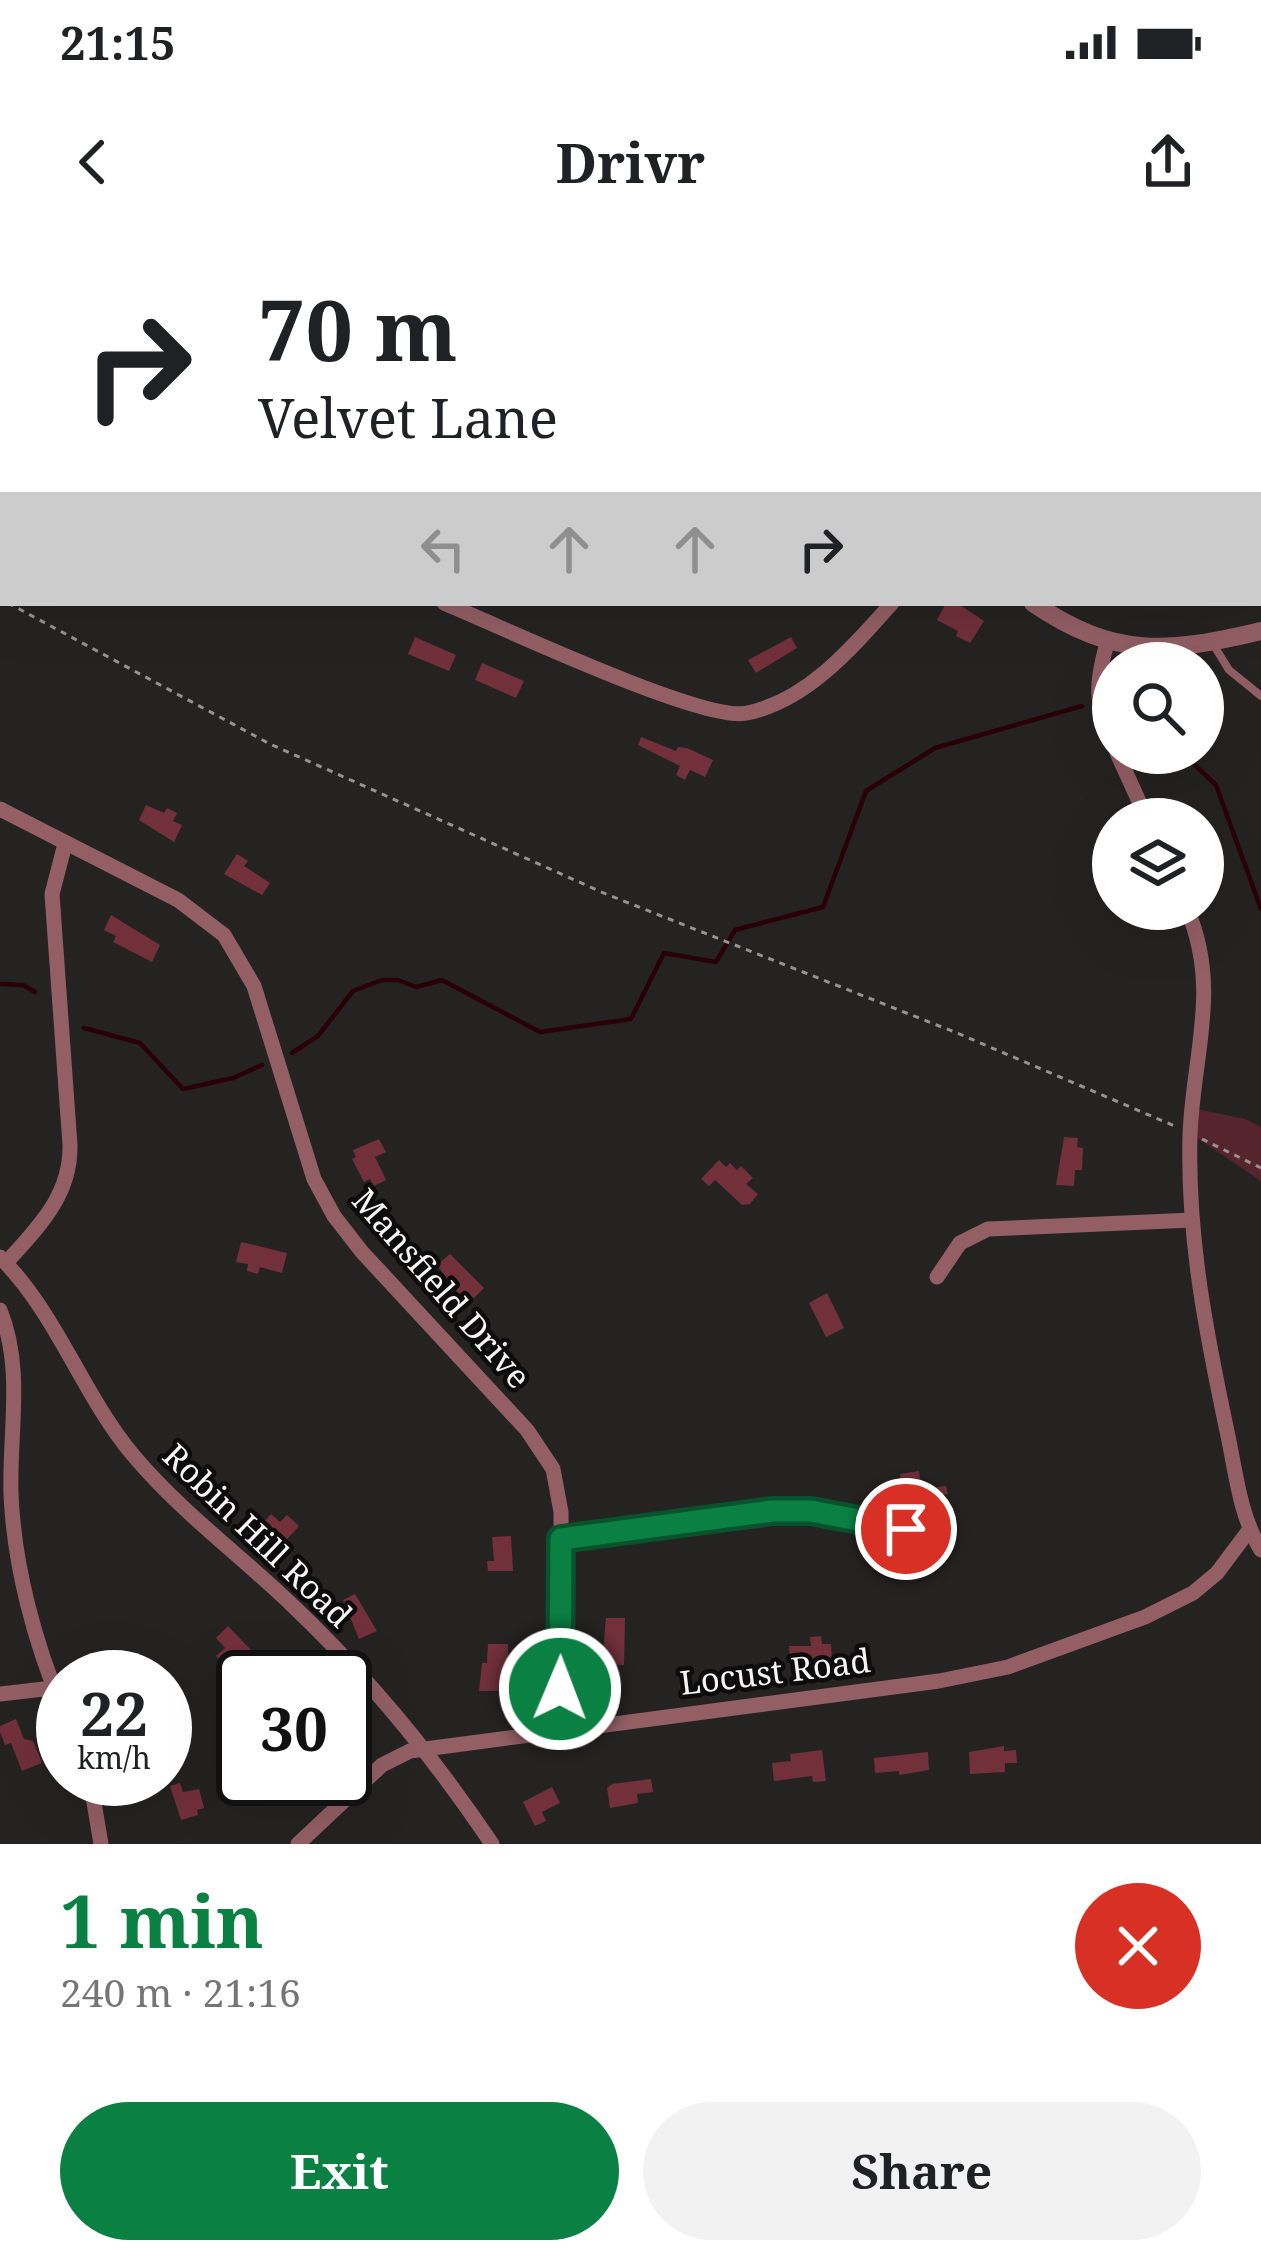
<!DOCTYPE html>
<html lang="en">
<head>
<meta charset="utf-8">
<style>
	body { margin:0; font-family:"Noto Serif",serif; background:#f2f2f2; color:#202124; height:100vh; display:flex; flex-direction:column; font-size:45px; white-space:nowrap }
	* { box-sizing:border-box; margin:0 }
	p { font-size:39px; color:#757577 }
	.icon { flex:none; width:66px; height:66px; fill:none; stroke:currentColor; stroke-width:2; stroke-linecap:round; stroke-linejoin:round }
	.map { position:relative; height:1604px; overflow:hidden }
	.side { display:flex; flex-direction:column; background:#fff; flex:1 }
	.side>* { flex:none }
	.hud { position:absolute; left:0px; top:0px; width:1263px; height:366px; box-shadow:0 12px 48px #0002; background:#fff; color:#202124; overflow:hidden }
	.tools { position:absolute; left:1092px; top:402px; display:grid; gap:24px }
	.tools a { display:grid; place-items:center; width:132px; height:132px; border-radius:50%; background:#fff; box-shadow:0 12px 48px #0002; font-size:60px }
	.speed { position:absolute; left:36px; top:1410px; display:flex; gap:24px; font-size:60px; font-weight:700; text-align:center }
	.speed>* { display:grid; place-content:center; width:156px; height:156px; border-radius:50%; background:#fff; box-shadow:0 12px 48px #0002; line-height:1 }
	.speed small { font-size:30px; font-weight:400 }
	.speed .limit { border:6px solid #111; border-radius:18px; background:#fff; color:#111 }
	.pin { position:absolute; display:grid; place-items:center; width:102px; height:102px; color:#fff; margin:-51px; border:6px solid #fff; border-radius:50%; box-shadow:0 3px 12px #0007 }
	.me { position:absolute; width:132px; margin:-66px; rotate:1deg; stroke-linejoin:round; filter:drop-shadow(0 0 9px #0008) }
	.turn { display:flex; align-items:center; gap:42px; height:252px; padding:0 60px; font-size:54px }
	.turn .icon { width:156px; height:156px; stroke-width:2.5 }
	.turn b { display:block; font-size:84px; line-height:102px }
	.lanes { display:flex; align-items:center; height:114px; padding:0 60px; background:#0003; justify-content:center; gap:60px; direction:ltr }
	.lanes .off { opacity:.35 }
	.round { display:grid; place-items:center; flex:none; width:126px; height:126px; border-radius:63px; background:#f2f2f2 }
	.overview { display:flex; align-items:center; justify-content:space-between; height:204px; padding:0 60px }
	h1 { font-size:72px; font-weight:700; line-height:90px; color:#0b8043 }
	.action { display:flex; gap:24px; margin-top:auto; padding:24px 60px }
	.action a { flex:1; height:138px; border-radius:72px; background:#0b8043; color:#fff; font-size:48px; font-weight:700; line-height:138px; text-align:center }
	.action a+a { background:#f2f2f2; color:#202124 }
	.status { display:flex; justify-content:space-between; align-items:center; height:84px; padding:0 60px; background:#fff; direction:ltr }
	.status svg { height:33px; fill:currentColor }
	header { display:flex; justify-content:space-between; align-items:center; height:156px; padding:0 60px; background:#fff; font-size:54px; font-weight:700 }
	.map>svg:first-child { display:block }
	.green { fill:#55242c }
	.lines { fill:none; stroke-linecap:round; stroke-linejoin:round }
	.stream { stroke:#2a0008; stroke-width:4.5 }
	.building { fill:#72303b }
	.path { stroke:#949292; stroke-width:3; stroke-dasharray:6 6; stroke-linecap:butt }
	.service { stroke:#935f65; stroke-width:8 }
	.minor { stroke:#935f65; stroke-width:15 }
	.tertiary { stroke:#935f65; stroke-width:18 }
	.primary { stroke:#f9a2ad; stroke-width:24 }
	.route-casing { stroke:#07532c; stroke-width:30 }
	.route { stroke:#0b8043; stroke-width:21 }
	.labels { text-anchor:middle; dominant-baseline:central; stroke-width:9; stroke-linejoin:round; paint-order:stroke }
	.street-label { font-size:33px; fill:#f6f4f4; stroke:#0d0c0c }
</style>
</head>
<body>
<div class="status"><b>21:15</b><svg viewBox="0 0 49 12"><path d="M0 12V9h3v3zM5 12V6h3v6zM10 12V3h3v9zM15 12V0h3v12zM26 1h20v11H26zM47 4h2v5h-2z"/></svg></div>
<header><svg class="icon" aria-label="back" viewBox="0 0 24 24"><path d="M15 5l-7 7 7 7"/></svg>Drivr<svg class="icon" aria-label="share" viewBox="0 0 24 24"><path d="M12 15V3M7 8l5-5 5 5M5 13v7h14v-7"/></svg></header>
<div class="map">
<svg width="1261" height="1604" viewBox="0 0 1261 1604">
	<rect width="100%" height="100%" fill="#252222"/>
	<path class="green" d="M1192 868 1245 879 1261 887V941L1190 893Z"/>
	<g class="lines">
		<g class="stream">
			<path d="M955 3 960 0"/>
			<path d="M1110 458 1113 459"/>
			<path d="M1182 513 1216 545 1261 669"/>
			<path d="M0 744 23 745 35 752"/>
			<path d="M84 788 140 803 183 849 233 838 262 825"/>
			<path d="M292 813 318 796 353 751 382 740H398L416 747 442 740 540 792 631 779 664 713 716 722 735 690 823 667 866 551 935 508 1082 466"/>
		</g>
	</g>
	<g class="building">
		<path d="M946 363H957L984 381 970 403 956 396 958 391 937 380Z"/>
		<path d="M415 397 456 415 449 431 408 414Z"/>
		<path d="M791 397 797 408 756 433 748 420Z"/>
		<path d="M482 423 524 441 516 458 475 440Z"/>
		<path d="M641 497 676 511 678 507 687 508 713 520 705 537 690 530 685 540 676 535 680 526 638 505Z"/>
		<path d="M146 565 164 573 167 568 177 573 173 581 182 585 174 602 139 580Z"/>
		<path d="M237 614 248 621 244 626 270 643 262 655 224 634Z"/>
		<path d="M111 675 160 705 152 722 113 702 116 696 104 690Z"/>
		<path d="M1064 897 1078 898 1077 907 1083 908 1082 930H1075L1074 946 1056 945Z"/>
		<path d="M379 899 386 912 375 917 386 940 374 946 370 939 364 942 352 919 356 917 353 910Z"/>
		<path d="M719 920 726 927 730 923 737 930 741 926 753 938 746 944 758 954 750 964 742 965 715 940 709 946 701 939Z"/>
		<path d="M241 1002 287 1013 282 1033 260 1027 258 1034 247 1031 248 1024 236 1022Z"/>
		<path d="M450 1014 484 1048 467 1065 437 1025Z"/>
		<path d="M827 1053 844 1088 826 1097 809 1063Z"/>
		<path d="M919 1231 921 1249 946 1246 948 1254 923 1259 924 1272 909 1274 900 1234Z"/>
		<path d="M271 1274 280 1282 287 1275 299 1286 278 1309 257 1290Z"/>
		<path d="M511 1296 513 1331H488L487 1321H494L492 1297Z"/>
		<path d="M355 1354 377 1391 359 1399 343 1360Z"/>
		<path d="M606 1378H625L624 1425 602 1424Z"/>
		<path d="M228 1386 252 1411 242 1421 237 1416 226 1426 216 1416 225 1408 216 1398Z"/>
		<path d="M821 1396 822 1404H831L832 1419 790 1423 789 1406H811L810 1397Z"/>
		<path d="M488 1404H508V1451H479L482 1423H487Z"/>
		<path d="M16 1479 24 1499 33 1501 42 1523 22 1531 11 1503 5 1505 0 1492V1486Z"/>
		<path d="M1004 1506V1511L1016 1510 1017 1523H1005V1532L970 1534 969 1512Z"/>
		<path d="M822 1510 826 1541 813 1542 812 1536 774 1541 772 1523 791 1521 790 1514Z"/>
		<path d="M928 1512 929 1530 899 1535V1531L875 1533 874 1518Z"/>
		<path d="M651 1539 653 1552 637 1554 638 1563 610 1568 607 1548 612 1544Z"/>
		<path d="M180 1543 183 1552 199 1549 204 1568 197 1570 198 1575 181 1580 170 1546Z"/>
		<path d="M552 1547 560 1563 542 1572 546 1581 535 1586 523 1562Z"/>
	</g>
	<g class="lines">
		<g class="path">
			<path d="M1245 3 1246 0"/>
			<path d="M1260 54H1261"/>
			<path d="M0 359 3 361"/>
			<path d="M8 363 270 504 606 654 957 793 1177 887"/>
			<path d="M1202 899 1261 928"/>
		</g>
		<g class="service">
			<path d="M1216 3 1224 0"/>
			<path d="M1260 77 1261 76"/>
			<path d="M1213 404 1229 430 1261 456"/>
		</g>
		<g class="minor">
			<path d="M0 179 3 180"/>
			<path d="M444 363C497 385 704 483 747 473 807 461 853 407 892 363"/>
			<path d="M1107 403C1095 446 1095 461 1113 503"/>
			<path d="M1117 513 1147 579"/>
			<path d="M0 569 178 660 224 695 254 746 314 939 334 976 362 1012 527 1190 553 1229 561 1272 562 1488"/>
			<path d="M1187 669C1221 749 1193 814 1190 895 1187 998 1207 1097 1228 1196 1236 1234 1240 1276 1261 1310"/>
			<path d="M0 1017C57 1074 82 1154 133 1215 180 1271 240 1315 292 1365 367 1436 435 1519 492 1604"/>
			<path d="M6 1023C38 987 71 956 70 905L52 654 65 604"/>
			<path d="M937 1037 960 1003 988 989 1192 980"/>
			<path d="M0 1070C24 1129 9 1192 11 1254 14 1326 35 1404 63 1470"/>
			<path d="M561 1299 736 1274 794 1270 924 1290"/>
			<path d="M0 1454 53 1448"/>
			<path d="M90 1539 101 1604"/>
			<path d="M298 1604 382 1525 410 1511 939 1441 1008 1427 1145 1377 1193 1353 1217 1333 1250 1289"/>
		</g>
		<g class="tertiary">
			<path d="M652 0 656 3"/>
			<path d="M1033 363C1115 419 1168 413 1261 391"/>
		</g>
		<g class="primary">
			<path d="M1132 0 1134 3"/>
			<path d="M1260 182 1261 184"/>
		</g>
	</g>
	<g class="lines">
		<g class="route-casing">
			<path id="route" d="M560 1449 561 1299 772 1271H811L906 1289"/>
		</g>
		<use href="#route" class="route"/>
	</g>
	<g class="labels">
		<g class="street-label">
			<text transform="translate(442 1048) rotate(49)">Mansfield Drive</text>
			<text transform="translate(258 1295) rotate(44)">Robin Hill Road</text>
			<text transform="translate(775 1431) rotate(-7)">Locust Road</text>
		</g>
	</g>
</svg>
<div class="tools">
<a><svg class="icon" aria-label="search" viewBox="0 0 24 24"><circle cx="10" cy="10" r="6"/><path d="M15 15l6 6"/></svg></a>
<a><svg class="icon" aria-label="layers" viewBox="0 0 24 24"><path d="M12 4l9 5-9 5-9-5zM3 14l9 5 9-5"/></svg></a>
</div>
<div class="speed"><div>22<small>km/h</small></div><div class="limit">30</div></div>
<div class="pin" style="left:906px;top:1289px;background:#d93025"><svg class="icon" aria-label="arrive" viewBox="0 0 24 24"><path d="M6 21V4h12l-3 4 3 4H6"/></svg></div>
<svg class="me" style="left:560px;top:1449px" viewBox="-20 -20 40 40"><circle r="17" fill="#0b8043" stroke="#fff" stroke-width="3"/><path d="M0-11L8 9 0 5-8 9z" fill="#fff"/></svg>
<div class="hud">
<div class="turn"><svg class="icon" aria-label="right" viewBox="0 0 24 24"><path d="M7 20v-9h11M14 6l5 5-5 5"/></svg><div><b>70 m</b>Velvet Lane</div></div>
<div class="lanes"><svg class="icon off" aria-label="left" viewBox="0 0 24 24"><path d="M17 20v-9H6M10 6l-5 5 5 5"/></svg><svg class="icon off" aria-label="ahead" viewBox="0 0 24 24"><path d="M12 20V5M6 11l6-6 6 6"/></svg><svg class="icon off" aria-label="ahead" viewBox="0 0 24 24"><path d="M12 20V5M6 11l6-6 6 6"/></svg><svg class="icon" aria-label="right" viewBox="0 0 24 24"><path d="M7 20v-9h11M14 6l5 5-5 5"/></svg></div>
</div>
</div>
<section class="side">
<div class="overview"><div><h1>1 min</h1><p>240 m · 21:16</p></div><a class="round" style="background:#d93025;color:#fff"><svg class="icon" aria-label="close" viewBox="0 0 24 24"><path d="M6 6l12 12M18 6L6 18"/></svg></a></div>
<div class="action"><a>Exit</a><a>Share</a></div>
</section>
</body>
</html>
